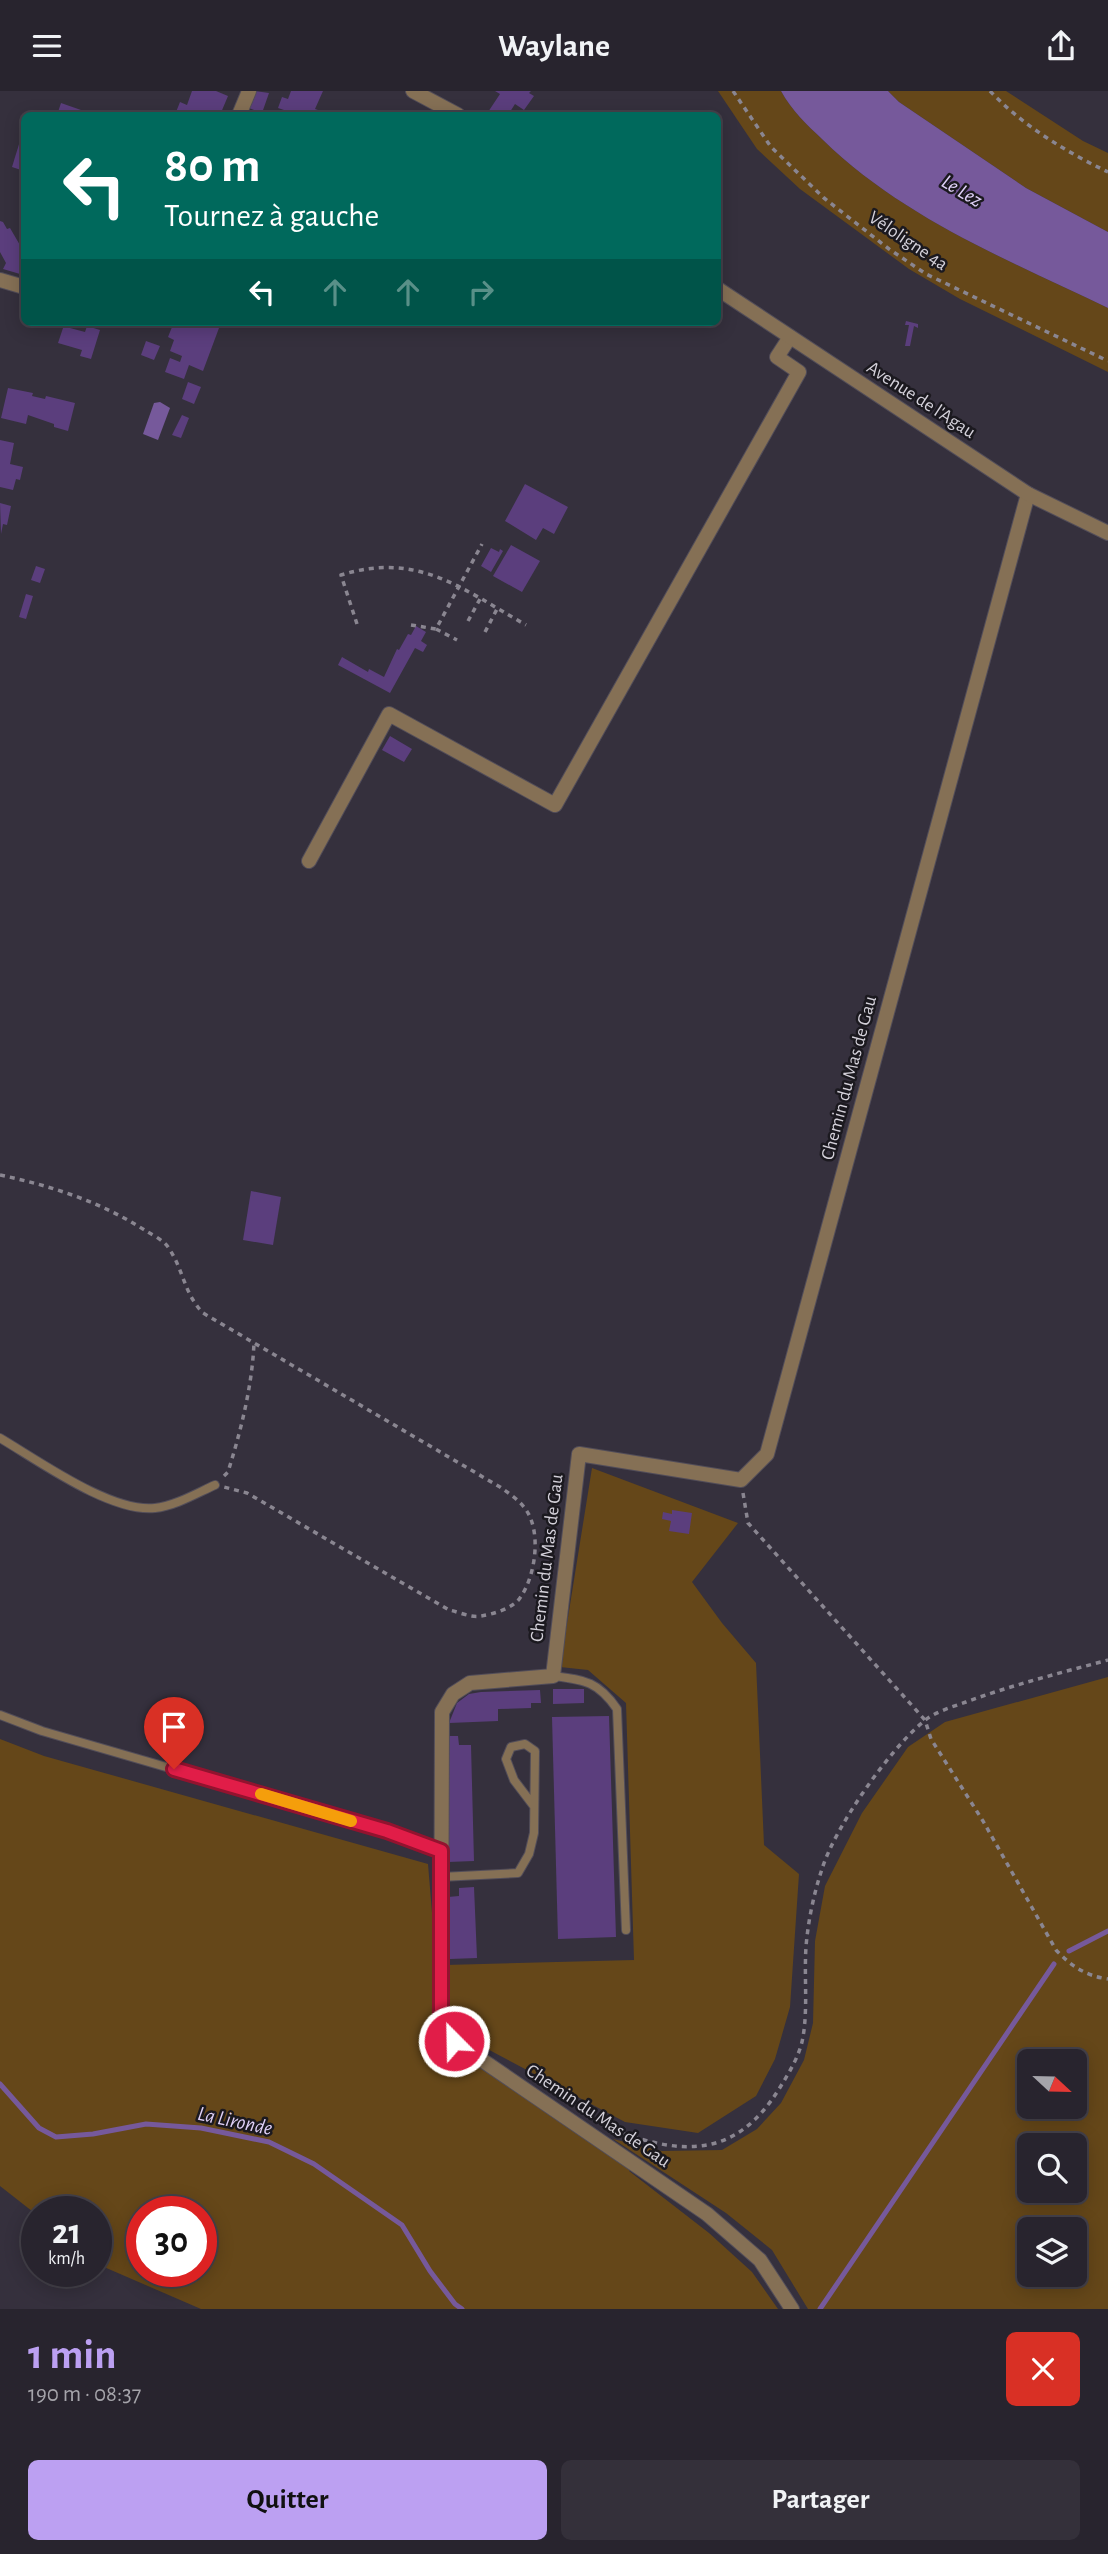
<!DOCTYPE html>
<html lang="fr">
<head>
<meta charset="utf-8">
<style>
	body { margin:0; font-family:"Alegreya Sans",sans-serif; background:#34303a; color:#f1f3f6; height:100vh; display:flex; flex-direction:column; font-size:26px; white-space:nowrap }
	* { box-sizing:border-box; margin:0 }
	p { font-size:23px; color:#a5a4aa }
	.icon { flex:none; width:38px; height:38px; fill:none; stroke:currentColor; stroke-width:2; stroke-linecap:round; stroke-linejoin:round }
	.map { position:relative; height:2218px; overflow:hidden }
	.sheet { display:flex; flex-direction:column; background:#28242e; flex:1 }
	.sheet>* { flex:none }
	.banner { position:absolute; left:21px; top:21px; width:700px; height:214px; border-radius:10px; box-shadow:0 4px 18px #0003,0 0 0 2px #44414a; background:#00695c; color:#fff; overflow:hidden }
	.needle { width:46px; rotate:112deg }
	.buttons { position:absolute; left:1017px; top:1958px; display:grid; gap:14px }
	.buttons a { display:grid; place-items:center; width:70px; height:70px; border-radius:10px; background:#28242e; box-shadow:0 4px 18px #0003,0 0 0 2px #44414a; font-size:35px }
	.speed { position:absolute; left:21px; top:2105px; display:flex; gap:14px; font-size:35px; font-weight:700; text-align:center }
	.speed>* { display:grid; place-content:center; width:91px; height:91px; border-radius:50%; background:#28242e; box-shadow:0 4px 18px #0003,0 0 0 2px #44414a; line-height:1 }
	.speed small { font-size:18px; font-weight:400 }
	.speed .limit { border:10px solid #d22; background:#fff; color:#111 }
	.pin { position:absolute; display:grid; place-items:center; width:60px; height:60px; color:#fff; margin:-72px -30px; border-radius:50% 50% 50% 0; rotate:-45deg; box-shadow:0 0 7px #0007 }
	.pin .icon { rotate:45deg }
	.me { position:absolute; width:77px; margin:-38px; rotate:337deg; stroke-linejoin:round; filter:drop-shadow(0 0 5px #0008) }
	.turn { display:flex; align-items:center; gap:24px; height:147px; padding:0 28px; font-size:32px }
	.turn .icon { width:91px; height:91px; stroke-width:2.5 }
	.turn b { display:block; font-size:49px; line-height:60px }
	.lanes { display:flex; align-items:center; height:66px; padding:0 28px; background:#0003; justify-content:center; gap:35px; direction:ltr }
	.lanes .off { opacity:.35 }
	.round { display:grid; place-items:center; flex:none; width:74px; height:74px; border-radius:10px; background:#34303a }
	.headline { display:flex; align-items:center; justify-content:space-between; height:119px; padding:0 28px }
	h1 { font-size:42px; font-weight:700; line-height:52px; color:#bca0f2 }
	.primary-button { display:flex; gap:14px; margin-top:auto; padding:14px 28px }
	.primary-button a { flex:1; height:80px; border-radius:10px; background:#bca0f2; color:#111; font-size:28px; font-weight:700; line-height:80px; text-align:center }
	.primary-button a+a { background:#34303a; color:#f1f3f6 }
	header { display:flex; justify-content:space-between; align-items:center; height:91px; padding:0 28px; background:#28242e; font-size:32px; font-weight:700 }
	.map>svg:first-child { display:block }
	.green { fill:#654719; fill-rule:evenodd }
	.water { fill:#76599b }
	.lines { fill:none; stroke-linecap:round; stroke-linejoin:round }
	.stream { stroke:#76599b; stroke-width:5 }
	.building { fill:#5b3e7d }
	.service-casing { stroke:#524d59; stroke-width:10 }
	.minor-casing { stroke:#524d59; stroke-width:16 }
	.tertiary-casing { stroke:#524d59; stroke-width:16 }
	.path { stroke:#8a8691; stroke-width:3.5; stroke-dasharray:5 5; stroke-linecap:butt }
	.service { stroke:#857055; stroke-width:8 }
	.minor { stroke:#857055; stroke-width:14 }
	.tertiary { stroke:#857055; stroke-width:14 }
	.route-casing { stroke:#92132f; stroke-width:18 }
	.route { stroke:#e11d48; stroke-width:12 }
	.slow { stroke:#f59e0b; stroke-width:12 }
	.labels { text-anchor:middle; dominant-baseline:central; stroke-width:5; stroke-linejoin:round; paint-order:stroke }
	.street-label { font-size:19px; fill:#d4d1da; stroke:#1b191f }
	.water-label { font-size:21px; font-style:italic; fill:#dfd0f7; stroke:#1b191f }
</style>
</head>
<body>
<header><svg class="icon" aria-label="menu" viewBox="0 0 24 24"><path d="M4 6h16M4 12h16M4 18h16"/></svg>Waylane<svg class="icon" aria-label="share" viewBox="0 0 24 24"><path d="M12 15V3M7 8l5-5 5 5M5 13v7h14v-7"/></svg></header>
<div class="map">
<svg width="1108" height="2218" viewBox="0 0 1108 2218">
	<rect width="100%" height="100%" fill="#35303d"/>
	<g class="green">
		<path d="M718 0H781C792 20 806 33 823 49 903 127 1008 169 1108 217V281L960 208 909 178 800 98 757 58Z"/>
		<path d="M888 0H1006L1083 50 1108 62V141L1026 97 899 11Z"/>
		<path d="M592 1377 738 1432 692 1491 722 1532 756 1572 764 1754 799 1783 790 1916 775 1968 756 2005 698 2042 625 2031 461 1944 450 1928 445 1874 634 1869 626 1612 588 1579 560 1576Z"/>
		<path d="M1108 1586V2218H808L772 2159 726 2122 613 2048 662 2060 722 2059 757 2038 781 2012 804 1969 813 1932 815 1850 825 1795 862 1722 908 1656 945 1631ZM1074 1970V2016H1029V1970ZM1074 2054V2100H1029V2054ZM1074 2138V2184H1029V2138Z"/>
		<path d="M0 1648 44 1665 428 1773 441 1931 454 1950 634 2073 629 2080 709 2142 752 2181 778 2218H201L104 2176 96 2170V2121H37V2124L0 2095ZM142 2121H201V2180H142Z"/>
	</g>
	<g class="water">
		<path d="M781 0H888L899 11 1026 97 1108 141V217C1008 169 903 127 823 49 806 33 792 20 781 0Z"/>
		<path d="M160 311 170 317 158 349 143 343 154 312Z"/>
	</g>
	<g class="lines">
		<g class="stream">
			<path d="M1069 1860 1108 1840"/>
			<path d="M0 1993 39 2037 56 2046 93 2043 146 2033 201 2037 269 2051 314 2073 402 2134 430 2180 455 2213 462 2218"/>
			<path d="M820 2218 1054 1873"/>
		</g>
	</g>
	<g class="building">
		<path d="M192 0H216L228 5 220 24 208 21 206 24H185L176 21 180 11 187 14Z"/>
		<path d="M255 0 269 2 262 22 249 17Z"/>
		<path d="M291 0H323L315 18 318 19 316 24H282L284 19 278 17 282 6 288 8Z"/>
		<path d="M495 0H531L529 2 534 5 524 19 515 13 508 24H486L500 3Z"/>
		<path d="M61 12 81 19 79 24H57Z"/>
		<path d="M20 50 24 52V80L12 76Z"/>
		<path d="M0 130 3 131 7 138 10 137 24 161 22 163 24 168 20 183 3 178 6 172 0 161Z"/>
		<path d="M906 230 918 233V237L914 235 910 255H905L909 234H905Z"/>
		<path d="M65 231H71L70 237 85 241 87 235 100 239 91 268 80 265 82 259 58 252Z"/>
		<path d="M174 231H203L219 237 203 280 189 274 184 288 165 281 170 267 180 271 182 265 170 260 174 249 168 246Z"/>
		<path d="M146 250 160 255 154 269 141 264Z"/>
		<path d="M188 291 201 296 194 313 182 308Z"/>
		<path d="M8 297 33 302 32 305 45 308 46 305 75 312 68 340 54 336V333L28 324 26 333 1 327Z"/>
		<path d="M182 324 189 327 181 347 172 344Z"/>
		<path d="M0 349 14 352 10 373 23 376 20 389 16 388 13 399 0 396Z"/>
		<path d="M525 393 568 416 554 443 543 437 536 449 505 430Z"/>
		<path d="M0 412 11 415 7 434 3 433 1 443Z"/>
		<path d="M511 454 540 470 522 501 493 485Z"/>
		<path d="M491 457 499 461 500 458 503 460 491 481 481 475Z"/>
		<path d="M36 475 45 478 40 492 31 489Z"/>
		<path d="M26 503 33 505 26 528 19 526Z"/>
		<path d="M416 535 426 541 421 550 427 554 423 561 415 557 390 602 338 574 342 566 368 581 369 578 384 586 397 558 399 559 408 543 411 544Z"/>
		<path d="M390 645 412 658 404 671 382 659Z"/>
		<path d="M251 1100 281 1106 273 1154 243 1149Z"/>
		<path d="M672 1419 692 1422 689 1443 669 1440 671 1430 662 1428 663 1421 672 1423Z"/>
		<path d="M553 1598H584V1612L553 1613Z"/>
		<path d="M540 1599 541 1612H531V1617L498 1618V1630L449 1632 457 1612 469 1603 481 1601Z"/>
		<path d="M609 1625 616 1846 558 1848 552 1626Z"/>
		<path d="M445 1645H458L459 1654H471L474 1770 448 1771Z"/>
		<path d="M474 1796 477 1867 450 1868 448 1806 459 1805V1797Z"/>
	</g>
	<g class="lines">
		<g class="service-casing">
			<g id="service">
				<path d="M0 1347C39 1370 111 1422 155 1417 175 1415 197 1402 215 1394"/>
				<path d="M553 1585C584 1589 598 1590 617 1618L626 1839"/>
				<path d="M0 1624 42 1640 387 1740 441 1760"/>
				<path d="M441 1786 518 1782 529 1763 534 1742 535 1660 525 1653 511 1656 506 1668 514 1689 533 1714"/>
			</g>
		</g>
		<g class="minor-casing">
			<g id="minor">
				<path d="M239 24 249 0"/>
				<path d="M0 189 24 196"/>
				<path d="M309 770 389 623 555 714 799 281 777 266 790 246"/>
				<path d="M792 2218 760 2169 707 2123 454 1950 441 1931 442 1621 453 1603 470 1592 553 1585 579 1363 741 1389 767 1363 1028 403"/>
			</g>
		</g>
		<g class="tertiary-casing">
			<g id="tertiary">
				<path d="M413 0 458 24"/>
				<path d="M718 198 1028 403 1108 442"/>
			</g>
		</g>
		<g class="path">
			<path d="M733 0 771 56 824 107 889 158 926 183 1108 270"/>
			<path d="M990 0C1022 34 1066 61 1108 81"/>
			<path d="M468 530 480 508"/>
			<path d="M357 533 341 484C418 460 462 498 526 534"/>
			<path d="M411 534 436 538 482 453"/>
			<path d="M436 538 457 549"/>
			<path d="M485 541 497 518"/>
			<path d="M0 1084C52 1095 101 1111 146 1140 153 1144 163 1149 168 1156 184 1179 183 1201 203 1222L500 1396C510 1403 522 1411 528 1422 541 1445 535 1486 520 1507 513 1517 494 1523 481 1525 471 1527 459 1521 449 1519L247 1402 224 1396"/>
			<path d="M224 1385 228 1381C241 1339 252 1296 254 1252"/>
			<path d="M743 1402 748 1432 925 1629 931 1648 983 1730 1056 1859C1071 1875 1086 1885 1108 1888"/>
			<path d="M614 2039C683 2065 736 2067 779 1998 789 1982 800 1964 803 1946 808 1916 804 1886 806 1856 808 1830 814 1802 822 1778 835 1736 889 1659 923 1631 934 1621 952 1616 966 1611 1012 1594 1060 1582 1108 1569"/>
		</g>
		<use href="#service" class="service"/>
		<use href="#minor" class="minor"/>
		<use href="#tertiary" class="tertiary"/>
	</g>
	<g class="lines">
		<g class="route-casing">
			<path id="route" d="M174 1678 387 1740 441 1760V1931L454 1950"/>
		</g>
		<use href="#route" class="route"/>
		<path class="slow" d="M261 1703 351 1730"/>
	</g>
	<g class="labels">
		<g class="street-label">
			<text transform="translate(908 150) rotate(34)">Véloligne 4a</text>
			<text transform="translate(921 309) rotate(33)">Avenue de l'Agau</text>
			<text transform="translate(849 987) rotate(-75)">Chemin du Mas de Gau</text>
			<text transform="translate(547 1467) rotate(-83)">Chemin du Mas de Gau</text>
			<text transform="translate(598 2025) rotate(34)">Chemin du Mas de Gau</text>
		</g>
		<g class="water-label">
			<text transform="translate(962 100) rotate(31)">Le Lez</text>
			<text transform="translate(235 2030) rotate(12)">La Lironde</text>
		</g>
	</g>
</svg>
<div class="buttons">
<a><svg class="needle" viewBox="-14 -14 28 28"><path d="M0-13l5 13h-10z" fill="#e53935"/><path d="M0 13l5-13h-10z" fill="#a5a4aa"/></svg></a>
<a><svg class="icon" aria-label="search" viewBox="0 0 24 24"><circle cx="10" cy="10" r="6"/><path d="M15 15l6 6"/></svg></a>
<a><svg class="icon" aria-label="layers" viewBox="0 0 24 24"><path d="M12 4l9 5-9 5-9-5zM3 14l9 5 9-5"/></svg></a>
</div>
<div class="speed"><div>21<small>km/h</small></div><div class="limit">30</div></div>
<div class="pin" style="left:174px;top:1678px;background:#d93025"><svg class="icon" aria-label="arrive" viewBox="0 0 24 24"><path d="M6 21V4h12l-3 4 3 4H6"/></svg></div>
<svg class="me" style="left:454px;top:1950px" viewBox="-20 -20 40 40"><circle r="17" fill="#e11d48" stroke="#fff" stroke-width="3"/><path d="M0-11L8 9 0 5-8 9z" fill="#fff"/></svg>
<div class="banner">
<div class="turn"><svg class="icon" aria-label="left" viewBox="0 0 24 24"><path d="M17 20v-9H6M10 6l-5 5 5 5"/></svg><div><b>80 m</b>Tournez à gauche</div></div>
<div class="lanes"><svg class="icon" aria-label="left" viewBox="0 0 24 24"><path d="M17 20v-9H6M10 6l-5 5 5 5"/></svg><svg class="icon off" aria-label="ahead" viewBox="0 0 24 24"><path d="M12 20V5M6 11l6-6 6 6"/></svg><svg class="icon off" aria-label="ahead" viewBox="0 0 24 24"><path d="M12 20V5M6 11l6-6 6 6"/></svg><svg class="icon off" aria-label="right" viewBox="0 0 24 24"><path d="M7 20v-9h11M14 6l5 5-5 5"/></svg></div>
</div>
</div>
<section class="sheet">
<div class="headline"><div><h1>1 min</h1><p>190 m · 08:37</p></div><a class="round" style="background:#d93025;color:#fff"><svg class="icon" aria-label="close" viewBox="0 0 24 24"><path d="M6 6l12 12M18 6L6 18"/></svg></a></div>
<div class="primary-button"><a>Quitter</a><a>Partager</a></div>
</section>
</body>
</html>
